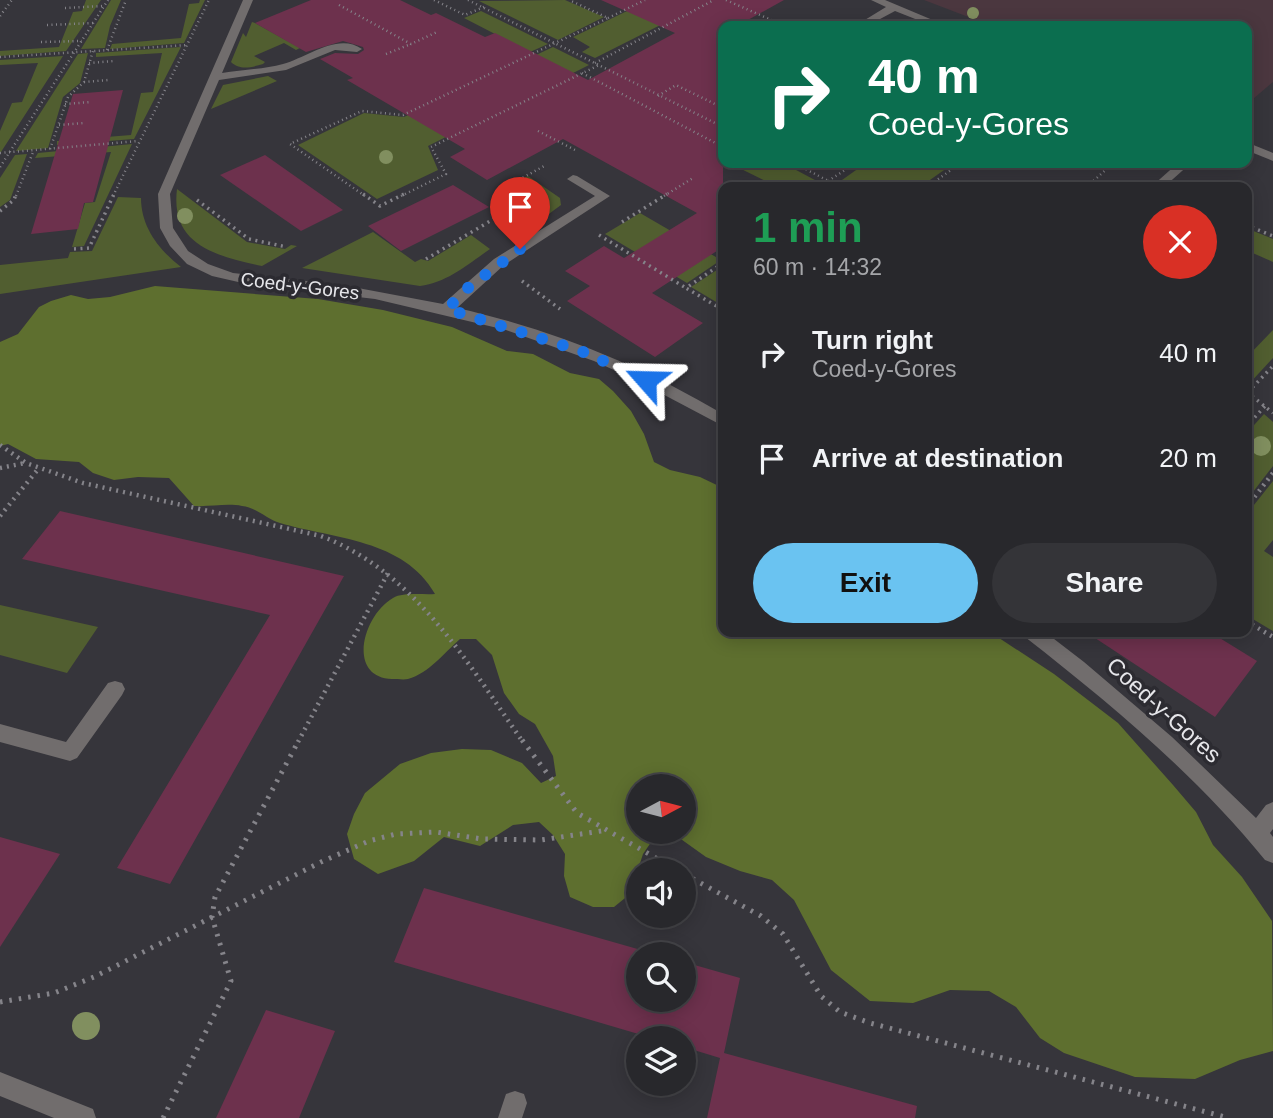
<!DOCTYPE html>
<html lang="en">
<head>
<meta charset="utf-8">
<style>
	body { margin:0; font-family:Arial,sans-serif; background:#343438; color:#f1f3f6; height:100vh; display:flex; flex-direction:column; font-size:26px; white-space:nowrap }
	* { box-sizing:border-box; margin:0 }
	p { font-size:23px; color:#a5a6a9 }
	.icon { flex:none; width:38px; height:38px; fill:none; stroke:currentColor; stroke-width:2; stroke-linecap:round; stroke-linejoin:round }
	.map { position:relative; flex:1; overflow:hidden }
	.panel { position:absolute; left:718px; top:182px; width:534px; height:455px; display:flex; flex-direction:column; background:#28282c; border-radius:14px; box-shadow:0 4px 18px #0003,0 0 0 2px #444448 }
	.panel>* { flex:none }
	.guide { position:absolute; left:718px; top:21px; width:534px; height:147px; border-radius:14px; box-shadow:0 4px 18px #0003,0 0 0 2px #444448; background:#0b6e4f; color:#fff; overflow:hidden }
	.needle { width:46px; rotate:83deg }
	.buttons { position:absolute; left:626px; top:774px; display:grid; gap:14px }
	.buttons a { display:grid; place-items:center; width:70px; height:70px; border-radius:50%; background:#28282c; box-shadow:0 4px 18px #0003,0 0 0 2px #444448; font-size:35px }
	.pin { position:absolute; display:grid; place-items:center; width:60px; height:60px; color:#fff; margin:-72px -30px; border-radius:50% 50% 50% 0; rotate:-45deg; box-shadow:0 0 7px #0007 }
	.pin .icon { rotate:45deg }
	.me { position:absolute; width:77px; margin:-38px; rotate:295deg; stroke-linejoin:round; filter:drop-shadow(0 0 5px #0008) }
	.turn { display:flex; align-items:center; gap:24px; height:147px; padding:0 35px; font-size:32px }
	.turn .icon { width:91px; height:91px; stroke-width:2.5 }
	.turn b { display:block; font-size:49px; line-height:60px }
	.round { display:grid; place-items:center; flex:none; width:74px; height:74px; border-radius:37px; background:#343438 }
	.head { display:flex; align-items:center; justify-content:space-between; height:119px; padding:0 35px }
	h1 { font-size:42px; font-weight:800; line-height:52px; color:#1e9e55 }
	.action { display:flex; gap:14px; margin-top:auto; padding:14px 35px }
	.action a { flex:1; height:80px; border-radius:42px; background:#6ac3f1; color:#111; font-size:28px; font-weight:800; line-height:80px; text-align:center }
	.action a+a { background:#343438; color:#f1f3f6 }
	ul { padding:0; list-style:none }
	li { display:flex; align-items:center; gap:21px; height:105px; padding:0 35px }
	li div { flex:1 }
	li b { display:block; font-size:26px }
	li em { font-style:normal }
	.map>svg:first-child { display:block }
	.education { fill:#4b373f }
	.green { fill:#515e30 }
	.forest { fill:#5e6f2f; fill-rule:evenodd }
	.building { fill:#6d314d }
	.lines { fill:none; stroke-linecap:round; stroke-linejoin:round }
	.path-far3 { stroke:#85848a; stroke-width:2.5; stroke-dasharray:1 3.5; stroke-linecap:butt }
	.path-far2 { stroke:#85848a; stroke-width:3.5; stroke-dasharray:2 4.5; stroke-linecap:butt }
	.path-far1 { stroke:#85848a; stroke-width:4.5; stroke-dasharray:2 5; stroke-linecap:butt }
	.path { stroke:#85848a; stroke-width:5; stroke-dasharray:2.5 7; stroke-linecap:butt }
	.minor { fill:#716d6d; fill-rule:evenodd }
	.tree { fill:#818f5f }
	.route { stroke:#1a73e8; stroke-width:12; stroke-dasharray:0 21.6 }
	.labels { text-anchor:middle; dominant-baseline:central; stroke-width:7; stroke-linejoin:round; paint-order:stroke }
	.far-street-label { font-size:19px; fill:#e6e6ea; stroke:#2c2b31 }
	.street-label { font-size:23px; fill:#e6e6ea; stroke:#2c2b31 }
</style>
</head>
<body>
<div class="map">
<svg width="1273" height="1118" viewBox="0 0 1273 1118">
	<rect width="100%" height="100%" fill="#36353b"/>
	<path class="education" d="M924 0H1273V82L1246 105V26H992Z"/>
	<g class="green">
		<path d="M86 0H101L66 51 0 56V51L59 47 73 12 82 11Z"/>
		<path d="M111 0H121L110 26 105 48 81 49Z"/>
		<path d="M200 0H205L184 43 110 49 112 44 181 38 189 4 199 3Z"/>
		<path d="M565 0 604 17 558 40 479 1Z"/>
		<path d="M650 0H710L595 58 582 52 590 47 573 37Z"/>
		<path d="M481 11 548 44 530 52 464 18Z"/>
		<path d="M252 22 255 23 300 48 296 50 284 43 254 56 265 62 263 64C252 67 240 71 231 62L243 33 246 37Z"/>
		<path d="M181 47 134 139 57 145V141L131 135 141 93 153 92 162 53 96 57V53Z"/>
		<path d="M553 47 589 65 428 146 438 170 377 199 298 145 364 113 404 117Z"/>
		<path d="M88 53 80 83 63 97 48 148 16 151 78 54Z"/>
		<path d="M63 56 1 152H0V131L12 103 22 102 38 63 0 65V60Z"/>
		<path d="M268 76 277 81 211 109 223 85Z"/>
		<path d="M132 144 84 246 72 247 85 203 95 202 111 152 35 158 38 153Z"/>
		<path d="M27 154 10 200 0 207V178L15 155Z"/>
		<path d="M729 163H783L828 187H778Z"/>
		<path d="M866 163H954L920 187H855L842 180Z"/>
		<path d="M528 176 560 198 561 205 542 219 498 193Z"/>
		<path d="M177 189 247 242 285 249 291 245 297 246 262 266C217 256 170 246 177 189Z"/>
		<path d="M118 197 141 198C141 227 159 250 181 267L0 294V265L68 258 70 252 92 251Z"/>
		<path d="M640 213 721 260 687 283 605 234Z"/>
		<path d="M1246 228 1273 239V262L1246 250Z"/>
		<path d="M373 232 415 262 421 259 428 261 471 235 490 249C467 265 448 282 420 286L302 268Z"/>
		<path d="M723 266V306L691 287Z"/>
		<path d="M1273 330V358L1248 385 1246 358Z"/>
		<path d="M1264 414 1273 422V466L1246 501V434Z"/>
		<path d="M1273 481V540L1264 551 1273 557V631L1246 615V515Z"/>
		<path d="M0 605 98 627 67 673 0 655Z"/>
	</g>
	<path class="forest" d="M155 286 318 299 383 310 452 327 507 351 533 354 570 373 599 379 613 391 631 411 644 434 654 462 670 470 700 477 723 488V632H990L1054 674 1118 723 1173 785 1196 812 1213 845 1242 877 1272 921 1273 1051 1240 1060 1195 1079 1135 1077 1064 1053 1040 1038 1016 1007 989 991 950 990 913 1003 870 1001 831 970 794 900 772 880 740 871 706 857 678 837 656 835 643 854 630 894 614 907H593L570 897 564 876 565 854 553 835 539 822 513 825 480 846 444 837 414 861 378 874 354 859 347 834 354 814 365 793 400 764 431 753 462 749 491 750 522 763 541 783 556 776 553 756 535 724 519 714 504 693 492 655 476 639H460C444 653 429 673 408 679 404 680 397 679 392 679 346 677 363 615 393 598 403 592 424 595 435 594 404 539 334 539 280 523 266 519 258 508 242 506 227 503 210 507 194 506L169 478 138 477 114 480 93 473 79 462 36 459 8 444 0 446V342L18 334 39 307 51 301 71 295 88 299 110 297ZM639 786H684V831H639Z"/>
	<g class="building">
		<path d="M311 0H400L431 15 436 13 485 37 495 33 588 80 675 33 601 0H784L737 26H723V247L652 293 703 323 655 357 567 301 590 286 565 271 604 246 624 258 697 213 563 139 487 180 450 157 465 149 347 80 353 78 320 59 335 53 358 54 364 50 363 47 343 41 306 52 255 23Z"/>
		<path d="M123 90 93 202 84 203 78 229 31 234 73 94Z"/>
		<path d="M265 155 343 210 301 231 220 175Z"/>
		<path d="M453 185 489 207 401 251 368 226Z"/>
		<path d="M60 511 344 576 170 884 117 868 270 615 22 559Z"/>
		<path d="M1086 632H1210L1257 661 1215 717Z"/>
		<path d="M0 837 60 854 0 947Z"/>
		<path d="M424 888 655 954H639V999H684V962L740 978 724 1053 917 1106 915 1118H707L720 1058 684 1047V1038H652L394 962Z"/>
		<path d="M266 1010 335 1031 299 1118H216Z"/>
	</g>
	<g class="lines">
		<g class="path-far3">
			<path d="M434 0 465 15 484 7"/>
			<path d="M468 0 723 127"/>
			<path d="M726 0 785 26"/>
			<path d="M339 5 411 44 437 32"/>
			<path d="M65 8 104 6"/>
			<path d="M0 16 12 0"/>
			<path d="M608 18 645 0"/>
			<path d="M47 25 94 23"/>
			<path d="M41 42 82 41"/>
			<path d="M107 50 126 0"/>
			<path d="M386 54 411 44"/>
			<path d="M0 57 188 45"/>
			<path d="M89 63 114 61"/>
			<path d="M595 63 714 0"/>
			<path d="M582 73 723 147"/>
			<path d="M84 82 108 80"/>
			<path d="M658 96 676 85 723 108"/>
			<path d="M65 104 91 102"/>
			<path d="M59 125 84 123"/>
			<path d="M538 131 575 150"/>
			<path d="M50 149 68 97 84 82 93 51"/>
			<path d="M0 153 138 141"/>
			<path d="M794 163 840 187"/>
			<path d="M838 163 848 167"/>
			<path d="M0 167 108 0"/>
			<path d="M828 181 856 163"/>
			<path d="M927 187 961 163"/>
			<path d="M1087 187 1113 163"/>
			<path d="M16 196 33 152"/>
			<path d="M113 196 209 0"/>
			<path d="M365 196 290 144 362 111 403 115 608 18 569 0"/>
			<path d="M401 196 446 174 431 147 599 65"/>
			<path d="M508 196 500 190 546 165"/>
			<path d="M664 196 693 178"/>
		</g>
		<g class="path-far2">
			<path d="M363 194 380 206 404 194"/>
			<path d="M197 200 249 239 287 247"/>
			<path d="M0 211 14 200 16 194"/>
			<path d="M622 222 667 194"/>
			<path d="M1246 225 1273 236"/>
			<path d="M599 235 686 288"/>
			<path d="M74 249 89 248 114 194"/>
			<path d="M426 259 519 204 506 194"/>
			<path d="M723 263 686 288 723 310"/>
			<path d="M522 281 560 309"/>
			<path d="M1247 392 1273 413"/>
			<path d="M1248 392 1273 366"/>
			<path d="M1246 427 1265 406"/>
		</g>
		<g class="path-far1">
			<path d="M0 445 26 463 83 483 321 536C415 572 467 662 523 742"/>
			<path d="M0 468 25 463"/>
			<path d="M1246 508 1273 473"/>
			<path d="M0 516 39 468"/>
			<path d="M1246 621 1273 637"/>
			<path d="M298 742 388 573"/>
		</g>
		<g class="path">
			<path d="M522 740 577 813 677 870"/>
			<path d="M684 874 761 916 783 934 821 996 840 1012 870 1023 1229 1118"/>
			<path d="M0 1002 54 993 94 977 323 861 369 841 396 834 436 832 482 839 541 840 608 830"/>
			<path d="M163 1118 231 981 212 917 215 897 299 740"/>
		</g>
		<g class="minor">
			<path d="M243 0H253L222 73C242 70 264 69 283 64 308 57 338 32 362 49L357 52 335 50 286 70 219 80 170 194 173 228 188 251 208 264 233 273 342 285 443 304 494 259 595 196 567 179 573 175 577 176 610 196 504 265 457 308C551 329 640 365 723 414V426L636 380 594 361 506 330 375 299 247 284 212 276 187 264 170 246 160 228 158 194Z"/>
			<path d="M871 0H885L947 26H933L895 11 867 26H855L886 7Z"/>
			<path d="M1246 142 1273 153V161L1246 150Z"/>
			<path d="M1178 163H1191L1164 187H1151Z"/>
			<path d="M1023 632H1045L1084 662 1172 737 1256 818 1266 805 1273 802V829L1270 833 1273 837V863L1265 860C1197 776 1111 704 1025 637Z"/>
			<path d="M115 681 122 683 125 689 122 695 77 758 70 761 0 742V724L66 742 108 683Z"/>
			<path d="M0 1072 93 1109 96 1118H54L0 1096Z"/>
			<path d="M515 1091 524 1094 527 1103 522 1118H498L506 1094Z"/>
		</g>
	</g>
	<g class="tree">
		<circle cx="973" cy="13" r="6"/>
		<circle cx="386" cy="157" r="7"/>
		<circle cx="185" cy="216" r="8"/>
		<circle cx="1261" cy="446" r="10"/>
		<circle cx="86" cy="1026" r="14"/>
	</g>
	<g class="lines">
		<path class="route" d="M520 249 469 287 447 309 581 351 646 380"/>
	</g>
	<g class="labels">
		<g class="far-street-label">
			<text transform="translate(300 286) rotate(7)">Coed-y-Gores</text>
		</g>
		<g class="street-label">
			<text transform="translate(1164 710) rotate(42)">Coed-y-Gores</text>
		</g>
	</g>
</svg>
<div class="buttons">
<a><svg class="needle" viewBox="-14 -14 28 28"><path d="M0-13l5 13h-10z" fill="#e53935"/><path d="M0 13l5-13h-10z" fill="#a5a6a9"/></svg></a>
<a><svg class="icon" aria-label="sound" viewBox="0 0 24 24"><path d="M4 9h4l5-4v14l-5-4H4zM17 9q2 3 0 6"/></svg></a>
<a><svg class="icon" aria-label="search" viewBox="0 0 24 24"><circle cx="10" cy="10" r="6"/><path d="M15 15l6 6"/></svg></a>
<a><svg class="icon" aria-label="layers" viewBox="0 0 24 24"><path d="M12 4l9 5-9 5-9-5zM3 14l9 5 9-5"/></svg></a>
</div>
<div class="pin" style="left:520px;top:249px;background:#d93025"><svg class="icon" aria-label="arrive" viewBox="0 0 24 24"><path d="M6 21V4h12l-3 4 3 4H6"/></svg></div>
<svg class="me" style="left:646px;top:380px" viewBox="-20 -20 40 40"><path d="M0-17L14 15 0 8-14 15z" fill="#1a73e8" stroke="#fff" stroke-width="4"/></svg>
<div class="guide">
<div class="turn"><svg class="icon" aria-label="right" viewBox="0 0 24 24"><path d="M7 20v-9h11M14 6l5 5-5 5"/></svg><div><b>40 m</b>Coed-y-Gores</div></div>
</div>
<section class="panel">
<div class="head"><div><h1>1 min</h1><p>60 m · 14:32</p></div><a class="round" style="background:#d93025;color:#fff"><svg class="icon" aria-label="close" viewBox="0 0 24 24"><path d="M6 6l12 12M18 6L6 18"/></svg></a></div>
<ul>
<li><svg class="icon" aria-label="right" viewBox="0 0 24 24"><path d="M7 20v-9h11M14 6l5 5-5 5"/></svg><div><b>Turn right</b><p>Coed-y-Gores</p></div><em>40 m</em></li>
<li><svg class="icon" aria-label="arrive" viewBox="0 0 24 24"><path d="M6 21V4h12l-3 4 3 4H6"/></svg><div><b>Arrive at destination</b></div><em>20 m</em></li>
</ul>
<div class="action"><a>Exit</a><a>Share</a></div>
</section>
</div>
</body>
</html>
